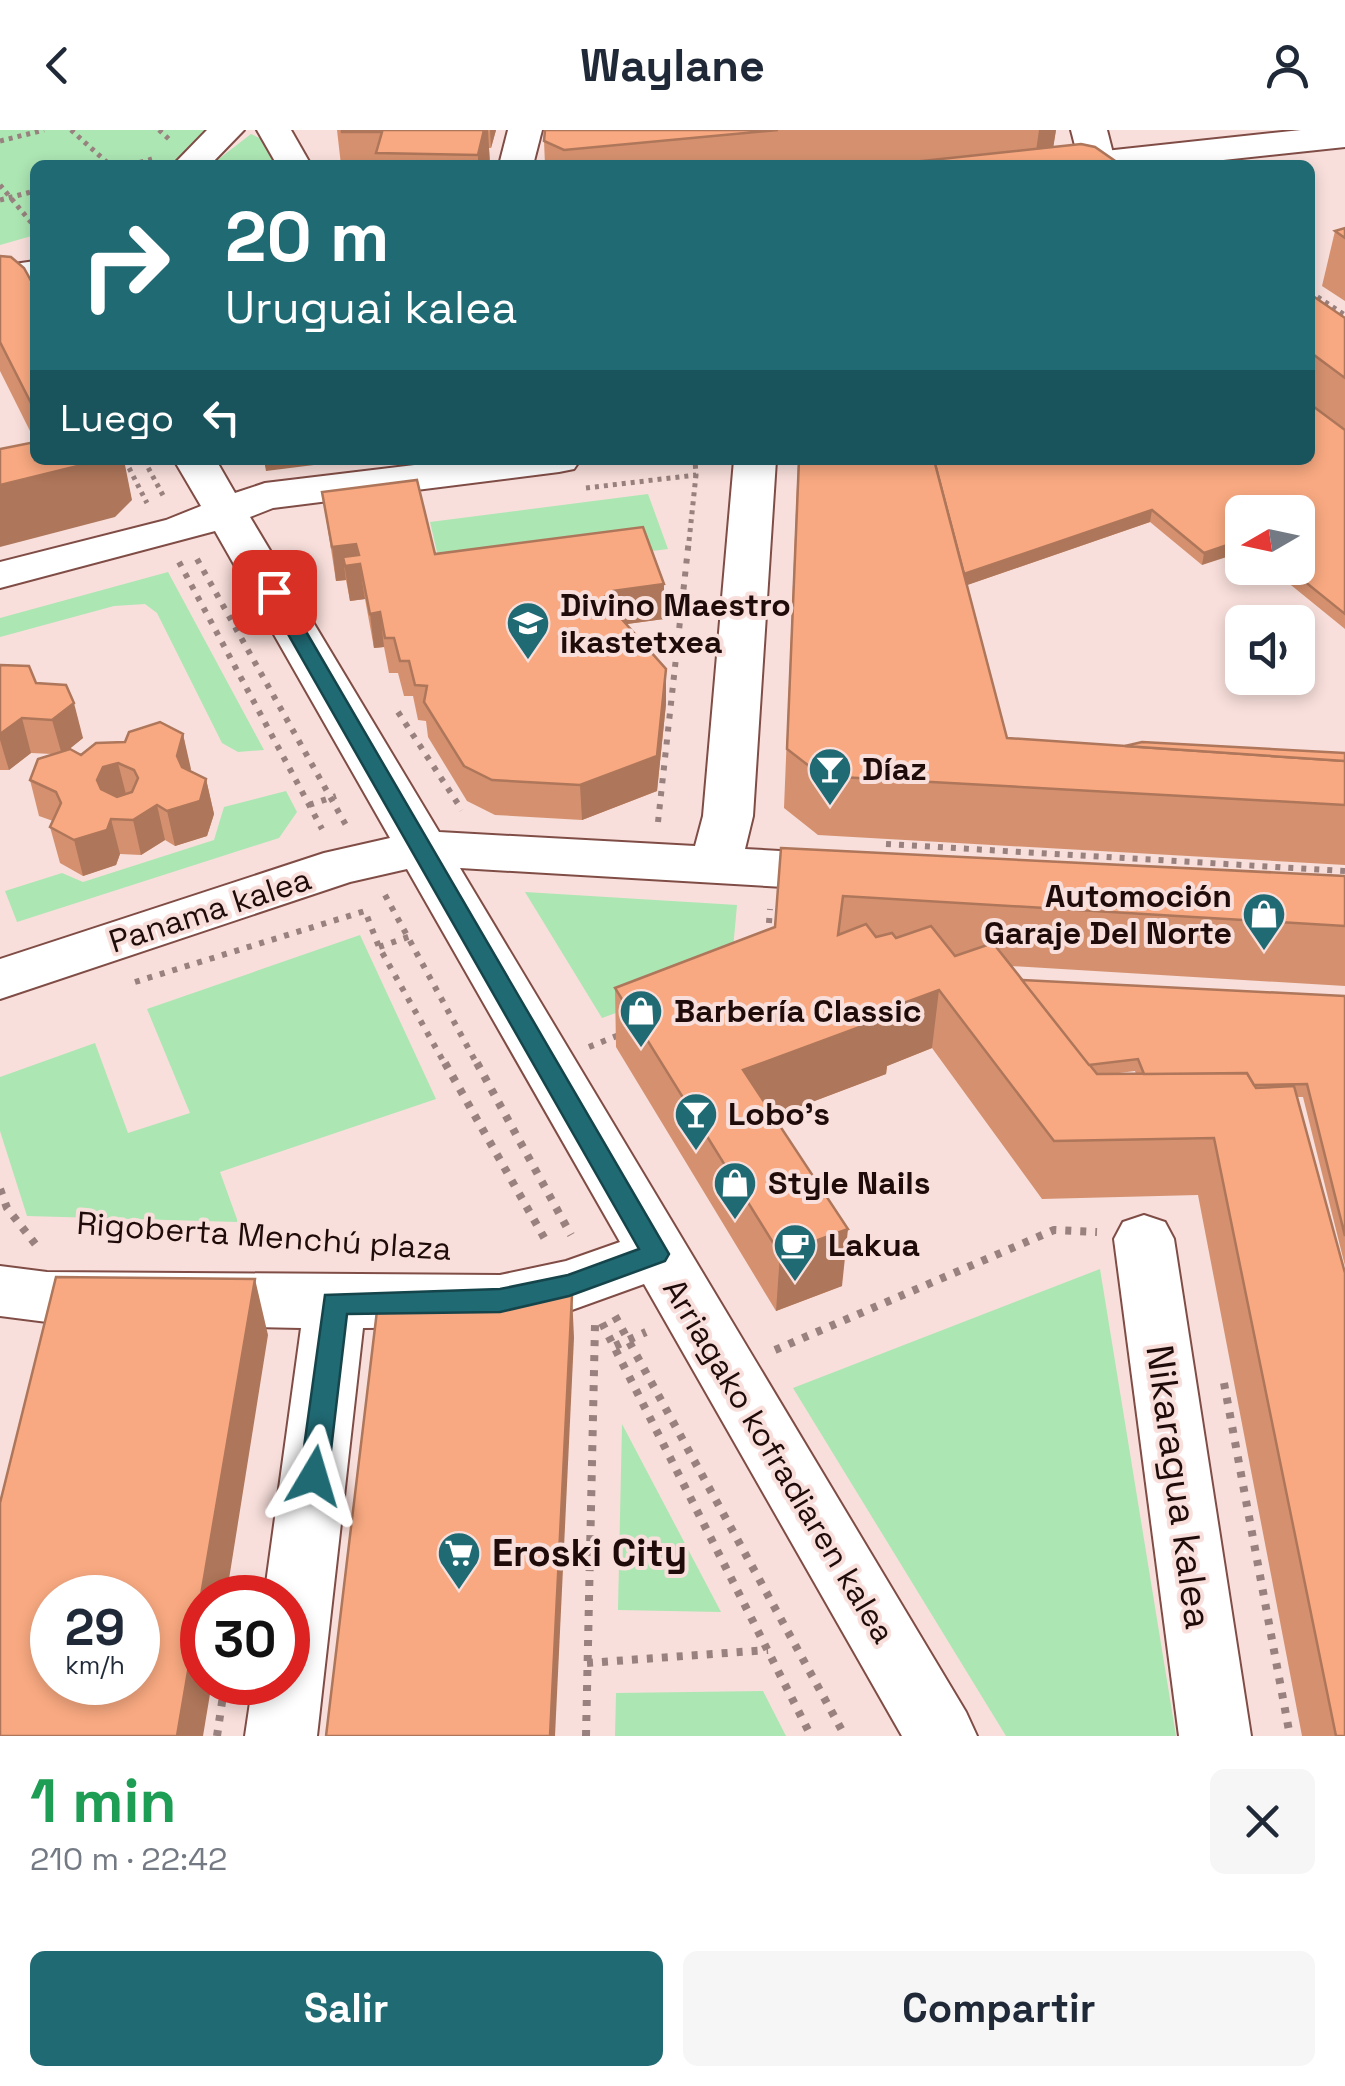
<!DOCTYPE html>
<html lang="es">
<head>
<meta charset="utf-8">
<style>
	body { margin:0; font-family:"Space Grotesk",sans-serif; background:#f6f6f7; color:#1f2937; height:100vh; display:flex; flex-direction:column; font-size:38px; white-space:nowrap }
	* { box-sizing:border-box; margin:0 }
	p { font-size:32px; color:#747a83 }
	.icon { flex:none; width:55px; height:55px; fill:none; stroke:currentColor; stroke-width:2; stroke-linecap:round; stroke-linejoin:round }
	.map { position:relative; height:1606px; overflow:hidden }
	.details { display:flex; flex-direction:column; background:#fff; flex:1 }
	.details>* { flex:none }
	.guide { position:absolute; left:30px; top:30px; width:1285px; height:305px; border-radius:15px; box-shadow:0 5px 15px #0003; background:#206a74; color:#fff; overflow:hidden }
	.needle { width:65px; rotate:261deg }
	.controls { position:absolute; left:1225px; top:365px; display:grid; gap:20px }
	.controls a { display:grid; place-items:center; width:90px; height:90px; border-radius:15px; background:#fff; box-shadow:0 5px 15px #0003; font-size:50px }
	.speed { position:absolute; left:30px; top:1445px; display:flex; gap:20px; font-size:50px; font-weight:700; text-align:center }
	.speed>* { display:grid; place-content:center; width:130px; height:130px; border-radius:50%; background:#fff; box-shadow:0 5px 15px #0003; line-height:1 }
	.speed small { font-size:25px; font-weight:400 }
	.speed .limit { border:15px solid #d22; background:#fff; color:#111 }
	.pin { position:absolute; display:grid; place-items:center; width:85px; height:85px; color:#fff; margin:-42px; border-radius:20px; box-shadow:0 5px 15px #0006 }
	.me { position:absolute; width:110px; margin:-55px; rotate:7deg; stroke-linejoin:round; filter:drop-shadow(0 0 8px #0008) }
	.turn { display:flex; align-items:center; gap:35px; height:210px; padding:0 30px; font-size:45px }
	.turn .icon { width:130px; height:130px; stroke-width:2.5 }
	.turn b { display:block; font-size:70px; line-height:85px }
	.then { display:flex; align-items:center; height:95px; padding:0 30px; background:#0003; gap:20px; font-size:38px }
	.round { display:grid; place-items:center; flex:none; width:105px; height:105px; border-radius:15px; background:#f6f6f7 }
	.summary { display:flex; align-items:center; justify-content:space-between; height:170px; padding:0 30px }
	h1 { font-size:60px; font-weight:700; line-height:75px; color:#1e9e55 }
	.button { display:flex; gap:20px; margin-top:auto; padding:20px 30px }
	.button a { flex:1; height:115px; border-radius:15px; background:#206a74; color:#fff; font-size:40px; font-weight:700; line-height:115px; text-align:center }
	.button a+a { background:#f6f6f7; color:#1f2937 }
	header { display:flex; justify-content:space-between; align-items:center; height:130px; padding:0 30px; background:#fff; font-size:45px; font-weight:700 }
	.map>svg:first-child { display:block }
	.green { fill:#ace6b3 }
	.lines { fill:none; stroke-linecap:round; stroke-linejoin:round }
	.minor-casing { stroke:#804d46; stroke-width:4 }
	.secondary-casing { stroke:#804d46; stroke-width:4 }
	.primary-casing { stroke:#804d46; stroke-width:4 }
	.path-far2 { stroke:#98817e; stroke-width:5; stroke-dasharray:4 5; stroke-linecap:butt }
	.path-far1 { stroke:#98817e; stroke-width:6; stroke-dasharray:5 8; stroke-linecap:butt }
	.path { stroke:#98817e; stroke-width:8; stroke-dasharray:6 9; stroke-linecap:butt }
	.minor { fill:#fff; fill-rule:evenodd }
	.secondary { fill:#fff; fill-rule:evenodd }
	.primary { fill:#fff; fill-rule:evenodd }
	.wall { fill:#d5916f; fill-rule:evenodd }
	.shaded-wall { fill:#ae765a }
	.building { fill:#f8a981; stroke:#ae765a; stroke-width:2.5; fill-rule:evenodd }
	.route { fill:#206a74; stroke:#15454b; stroke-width:2.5 }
	.labels { text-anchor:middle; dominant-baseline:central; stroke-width:8; stroke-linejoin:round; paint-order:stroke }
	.poi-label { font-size:32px; font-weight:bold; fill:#1f0b09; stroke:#f8dfdb; text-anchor:start }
	.street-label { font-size:32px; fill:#1f0b09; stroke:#f8dfdb }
	.near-street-label { font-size:38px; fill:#1f0b09; stroke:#f8dfdb }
	.near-poi-label { font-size:38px; font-weight:bold; fill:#1f0b09; stroke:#f8dfdb; text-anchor:start }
</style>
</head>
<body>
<header><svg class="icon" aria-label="back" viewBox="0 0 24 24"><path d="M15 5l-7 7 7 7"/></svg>Waylane<svg class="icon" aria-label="person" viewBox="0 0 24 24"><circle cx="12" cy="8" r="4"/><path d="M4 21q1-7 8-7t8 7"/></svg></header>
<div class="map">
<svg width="1345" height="1606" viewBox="0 0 1345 1606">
	<rect width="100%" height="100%" fill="#f8dfdb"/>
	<g class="green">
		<path d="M0 0H211L212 1 172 35H35V105L0 115Z"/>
		<path d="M251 4 270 13 284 35H211Z"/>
		<path d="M648 364 668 419 443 448 430 392Z"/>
		<path d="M168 442 264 620 238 622 222 613 157 483 145 474 114 476 0 507V488Z"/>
		<path d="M286 661 297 682 279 708 17 792 5 761 62 743 83 752 214 710 224 677Z"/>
		<path d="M525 762 737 775 731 841 602 888Z"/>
		<path d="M360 805 436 969 220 1042 238 1092 27 1086 0 1001V947L95 913 128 1003 190 983 147 879Z"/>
		<path d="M1100 1139 1176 1606H1006L793 1258Z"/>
		<path d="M622 1294 721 1482 618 1480Z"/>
		<path d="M763 1561 786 1606H615L616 1563Z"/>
	</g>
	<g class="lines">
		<g class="minor-casing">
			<g id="minor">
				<path d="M207 0H244L210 35H173Z"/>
				<path d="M257 0H291L311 35H277Z"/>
				<path d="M508 0H542L533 35H499Z"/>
				<path d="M174 330H216L235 363 265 353 456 330H580L574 339 559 342 273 378 250 387 439 702 695 716 703 686 734 330H776L753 686 745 719 852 725 870 730 878 743 870 756 852 761 460 738 966 1582 977 1606H902L644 1154 569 1181 500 1197 363 1198 317 1606H245L253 1552H288V1468H264L301 1198 47 1192 0 1186V1136L47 1142 500 1145 566 1131 620 1112 407 739 350 752 0 869V829L324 723 390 708 215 401 0 458V432L166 390 201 376Z"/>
				<path d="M1144 1085 1165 1092 1174 1109 1251 1606H1179L1114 1109 1123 1092Z"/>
			</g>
		</g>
		<g class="secondary-casing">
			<g id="secondary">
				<path d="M1301 0H1345V17L1177 35H1059L1064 27 1077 24Z"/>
				<path d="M35 131V155L0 160V136Z"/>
			</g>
		</g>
		<g class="primary-casing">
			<path id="primary" d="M1071 0H1107L1116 35H1080Z"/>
		</g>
		<g class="path-far2">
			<path d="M71 0 110 35"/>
			<path d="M159 0 170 10"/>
			<path d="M0 11 44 0"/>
			<path d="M131 35 152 29"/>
			<path d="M0 55 35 97"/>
			<path d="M0 70 35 61"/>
			<path d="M1310 162 1345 185"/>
			<path d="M125 330 147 373"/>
			<path d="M144 330 165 369"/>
			<path d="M586 358 696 345 695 330"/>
			<path d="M689 411 696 345"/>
		</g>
		<g class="path-far1">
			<path d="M197 429 347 697"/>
			<path d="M179 432 322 699"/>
			<path d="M398 582 462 680"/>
			<path d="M309 675 336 666"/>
			<path d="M658 692 689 409"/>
			<path d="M886 714 1345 741"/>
			<path d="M385 765 478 936"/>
			<path d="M768 806 770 779"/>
			<path d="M379 817 411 806"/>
			<path d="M135 852 365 781 379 817 446 936"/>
			<path d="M589 917 624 903"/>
		</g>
		<g class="path">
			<path d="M445 933 546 1111"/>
			<path d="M477 933 571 1105"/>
			<path d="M0 1059 7 1078 36 1115"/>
			<path d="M615 1186 845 1606"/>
			<path d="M602 1193 811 1606"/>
			<path d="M615 1216 646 1202"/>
			<path d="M775 1220 1054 1100 1097 1102"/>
			<path d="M1224 1253 1290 1606"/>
			<path d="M587 1533 768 1520"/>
			<path d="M217 1606 225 1552"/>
			<path d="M586 1606 595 1195"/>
		</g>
		<use href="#minor" class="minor"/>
		<use href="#secondary" class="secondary"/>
		<use href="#primary" class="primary"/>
	</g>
	<g class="wall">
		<path d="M337 0H496L491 18H489L490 35H341Z"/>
		<path d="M545 0H1056L1053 17 1121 35H545L544 11Z"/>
		<path d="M1345 98V171L1322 156 1335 101Z"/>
		<path d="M0 126 35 158V311L0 241Z"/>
		<path d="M1310 164 1345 188V499L1270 438H1298L1242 382 1202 435 1150 392 967 455 1007 608 1125 616 1345 623V735L818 705 784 678 798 330H1310Z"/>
		<path d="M322 362 435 424 664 489 626 494 666 574 657 661 582 690 495 685 467 671 428 607 426 591 418 590 413 566H404L398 543H389L384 517 374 518 365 469 350 471 346 450 336 451Z"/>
		<path d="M0 535 36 553 83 608 68 620 81 625 125 612 183 604 190 641 206 649 214 684 207 706 175 716 165 710 141 725 120 724 116 735 83 746 60 733 50 697 53 691 39 686 30 650 52 624 31 623 9 640H0Z"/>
		<path d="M781 718 1345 746V856L1011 836 1022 850 1345 866V1136L1303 967H1297L1345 1606H1302L1198 1065 1042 1069 932 918 887 936 886 944 774 986 842 1156 776 1181 616 917 615 858 775 797ZM1135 941 1136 944H1111Z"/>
	</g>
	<g class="shaded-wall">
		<path d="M484 0H488L490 35H478V25Z"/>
		<path d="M490 0H496L491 18Z"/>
		<path d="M1039 0H1056L1053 19 1035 28Z"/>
		<path d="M102 330H124L132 370 115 387 0 417V355Z"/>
		<path d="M264 330H354L266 341Z"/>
		<path d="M1152 380 1150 392 947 462 948 449Z"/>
		<path d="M1242 410V422L1202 435 1204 423Z"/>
		<path d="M356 414 365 469 350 471 343 427 346 450 336 451 332 417Z"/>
		<path d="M664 454V489L613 496 603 468 613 461Z"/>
		<path d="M380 482 384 517 374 518 370 484Z"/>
		<path d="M666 539V574L657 661 582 690 580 655Z"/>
		<path d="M74 573 83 608 62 625 52 590Z"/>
		<path d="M22 588 31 623 9 640 0 610V604Z"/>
		<path d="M183 604 191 639 184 661 177 626Z"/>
		<path d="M118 633 127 668 106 685 97 650 103 637Z"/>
		<path d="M206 649 214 684 207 706 175 716 167 681Z"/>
		<path d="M157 675 165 710 141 725 133 690Z"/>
		<path d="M111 689 120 724 116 735 83 746 74 710Z"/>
		<path d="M939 860 932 918 887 936 886 944 741 999 743 940 893 877Z"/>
		<path d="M848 1099 842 1156 776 1181 780 1124Z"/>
		<path d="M255 1149 268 1205 226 1468H202V1552H212L203 1606H177Z"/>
		<path d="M572 1165 574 1208 555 1606H550Z"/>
	</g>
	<g class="building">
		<path d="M342 0H484L478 25 376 23 382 2H342Z"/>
		<path d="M545 0H778L564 20 544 11Z"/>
		<path d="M1081 14 1095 17 1121 35H885Z"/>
		<path d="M1345 98V108L1335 101Z"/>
		<path d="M0 126 11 127 24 138 35 158V281L0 212Z"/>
		<path d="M1310 164 1345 188V248L1310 222Z"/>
		<path d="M1310 274 1345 300V484L1288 438H1298V382H1242V410L1204 423 1152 380 964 444 934 330H1310Z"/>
		<path d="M35 312V330H102L0 355V319Z"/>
		<path d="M799 330H934L1007 608 1345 631V675L822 646 787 619Z"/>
		<path d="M417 350 435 424 643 397 664 454 613 461 603 468 666 539 657 626 580 655 492 650 464 636 424 572 427 556 415 555 409 531H400L394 508H385L380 482 370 484 360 434 345 436 343 427 359 425 356 414 332 417 322 362Z"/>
		<path d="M0 535 29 536 36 553 66 555 74 573 52 590 22 588 0 604Z"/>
		<path d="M160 592 183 604 177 626 182 637 206 649 200 671 167 681 157 675 133 690 111 689 107 700 74 710 50 697 61 673 56 662 30 650 38 629 70 619 81 625 96 613 125 612 129 602ZM118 633 134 640 138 648 132 662 117 667 101 659 97 650 103 637Z"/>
		<path d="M1142 612 1345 623V631L1125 616Z"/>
		<path d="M781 718 1345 746V796L843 766 838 805 866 794 876 807 892 803 896 808 931 796 955 826 993 813 1097 944 1247 943 1256 958 1294 956 1345 1143V1606H1336L1214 1008 1054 1011 939 860 893 877 892 885 743 940 848 1099 780 1124 615 858 775 797Z"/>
		<path d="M1022 850 1345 866V1106L1307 954 1254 955 1247 943 1144 944 1138 929 1089 935Z"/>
		<path d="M56 1147 255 1149 177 1606H0V1373ZM52 1468H138V1552H52Z"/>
		<path d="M379 1164 572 1165 550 1606H326Z"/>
	</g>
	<path class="route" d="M274 457 283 462 669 1124 665 1131 569 1166 500 1182 347 1184 328 1346 324 1355 314 1359 304 1355 300 1346 325 1165 500 1159 568 1145 639 1119 264 462Z"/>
	<defs>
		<g id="school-pin" transform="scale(2.25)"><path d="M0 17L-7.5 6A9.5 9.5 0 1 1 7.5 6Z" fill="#206a74" stroke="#f8dfdb"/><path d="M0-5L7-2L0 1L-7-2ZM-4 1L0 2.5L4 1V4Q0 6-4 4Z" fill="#fff"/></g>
		<g id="bar-pin" transform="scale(2.25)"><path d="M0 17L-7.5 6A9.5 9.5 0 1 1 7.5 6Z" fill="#206a74" stroke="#f8dfdb"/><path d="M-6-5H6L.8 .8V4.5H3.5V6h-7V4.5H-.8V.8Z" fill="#fff"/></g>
		<g id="shop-pin" transform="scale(2.25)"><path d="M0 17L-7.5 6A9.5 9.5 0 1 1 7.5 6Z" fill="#206a74" stroke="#f8dfdb"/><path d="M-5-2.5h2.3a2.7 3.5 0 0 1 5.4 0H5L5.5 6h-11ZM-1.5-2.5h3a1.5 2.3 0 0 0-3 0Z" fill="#fff"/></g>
		<g id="cafe-pin" transform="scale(2.25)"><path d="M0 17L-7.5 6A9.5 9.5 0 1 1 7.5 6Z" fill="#206a74" stroke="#f8dfdb"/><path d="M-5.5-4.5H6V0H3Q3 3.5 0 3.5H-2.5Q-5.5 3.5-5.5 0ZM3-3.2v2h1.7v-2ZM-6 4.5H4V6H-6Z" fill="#fff"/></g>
		<g id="supermarket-pin" transform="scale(2.25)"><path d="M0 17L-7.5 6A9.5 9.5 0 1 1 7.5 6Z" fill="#206a74" stroke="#f8dfdb"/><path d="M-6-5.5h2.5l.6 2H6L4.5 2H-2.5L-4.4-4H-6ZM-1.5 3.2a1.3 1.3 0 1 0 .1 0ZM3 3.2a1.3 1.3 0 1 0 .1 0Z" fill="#fff"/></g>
	</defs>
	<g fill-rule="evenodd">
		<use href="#school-pin" x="528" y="493"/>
		<use href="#bar-pin" x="830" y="639"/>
		<use href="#shop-pin" x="1264" y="784"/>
		<use href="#shop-pin" x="641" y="881"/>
		<use href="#bar-pin" x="696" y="984"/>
		<use href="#shop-pin" x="735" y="1053"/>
		<use href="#cafe-pin" x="795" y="1115"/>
		<use href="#supermarket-pin" x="459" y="1423"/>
	</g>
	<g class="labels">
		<g class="poi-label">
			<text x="560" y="475">Divino Maestro<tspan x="560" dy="37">ikastetxea</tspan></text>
			<text x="862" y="639">Díaz</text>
			<text x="1232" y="766" text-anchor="end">Automoción<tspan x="1232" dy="37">Garaje Del Norte</tspan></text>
			<text x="674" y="881">Barbería Classic</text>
			<text x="728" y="984">Lobo's</text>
			<text x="768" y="1053">Style Nails</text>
			<text x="828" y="1115">Lakua</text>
		</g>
		<g class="street-label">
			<text transform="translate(210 780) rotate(-18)">Panama kalea</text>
			<text transform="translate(264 1106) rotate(4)">Rigoberta Menchú plaza</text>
			<text transform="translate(779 1331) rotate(59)">Arriagako kofradiaren kalea</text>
		</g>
		<g class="near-street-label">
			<text transform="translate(1179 1357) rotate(82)">Nikaragua kalea</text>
		</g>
		<g class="near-poi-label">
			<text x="492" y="1423">Eroski City</text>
		</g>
	</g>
</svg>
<div class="controls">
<a><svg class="needle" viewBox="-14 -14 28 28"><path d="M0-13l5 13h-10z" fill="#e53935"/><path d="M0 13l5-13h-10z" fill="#747a83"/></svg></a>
<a><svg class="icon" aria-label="sound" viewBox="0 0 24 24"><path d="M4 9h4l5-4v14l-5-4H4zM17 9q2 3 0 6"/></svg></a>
</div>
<div class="speed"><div>29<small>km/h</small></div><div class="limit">30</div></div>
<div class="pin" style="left:274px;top:462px;background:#d93025"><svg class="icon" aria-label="arrive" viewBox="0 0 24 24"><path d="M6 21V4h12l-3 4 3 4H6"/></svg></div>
<svg class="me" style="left:314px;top:1346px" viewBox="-20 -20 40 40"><path d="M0-17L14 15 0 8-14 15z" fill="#206a74" stroke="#fff" stroke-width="4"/></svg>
<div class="guide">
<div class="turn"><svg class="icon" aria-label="right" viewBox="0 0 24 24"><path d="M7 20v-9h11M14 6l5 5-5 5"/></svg><div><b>20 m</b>Uruguai kalea</div></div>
<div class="then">Luego<svg class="icon" aria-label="left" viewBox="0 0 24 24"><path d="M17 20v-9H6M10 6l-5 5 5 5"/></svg></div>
</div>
</div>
<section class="details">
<div class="summary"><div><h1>1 min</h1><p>210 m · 22:42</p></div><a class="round"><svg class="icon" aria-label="close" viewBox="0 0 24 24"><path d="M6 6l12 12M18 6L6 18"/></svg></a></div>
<div class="button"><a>Salir</a><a>Compartir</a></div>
</section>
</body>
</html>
